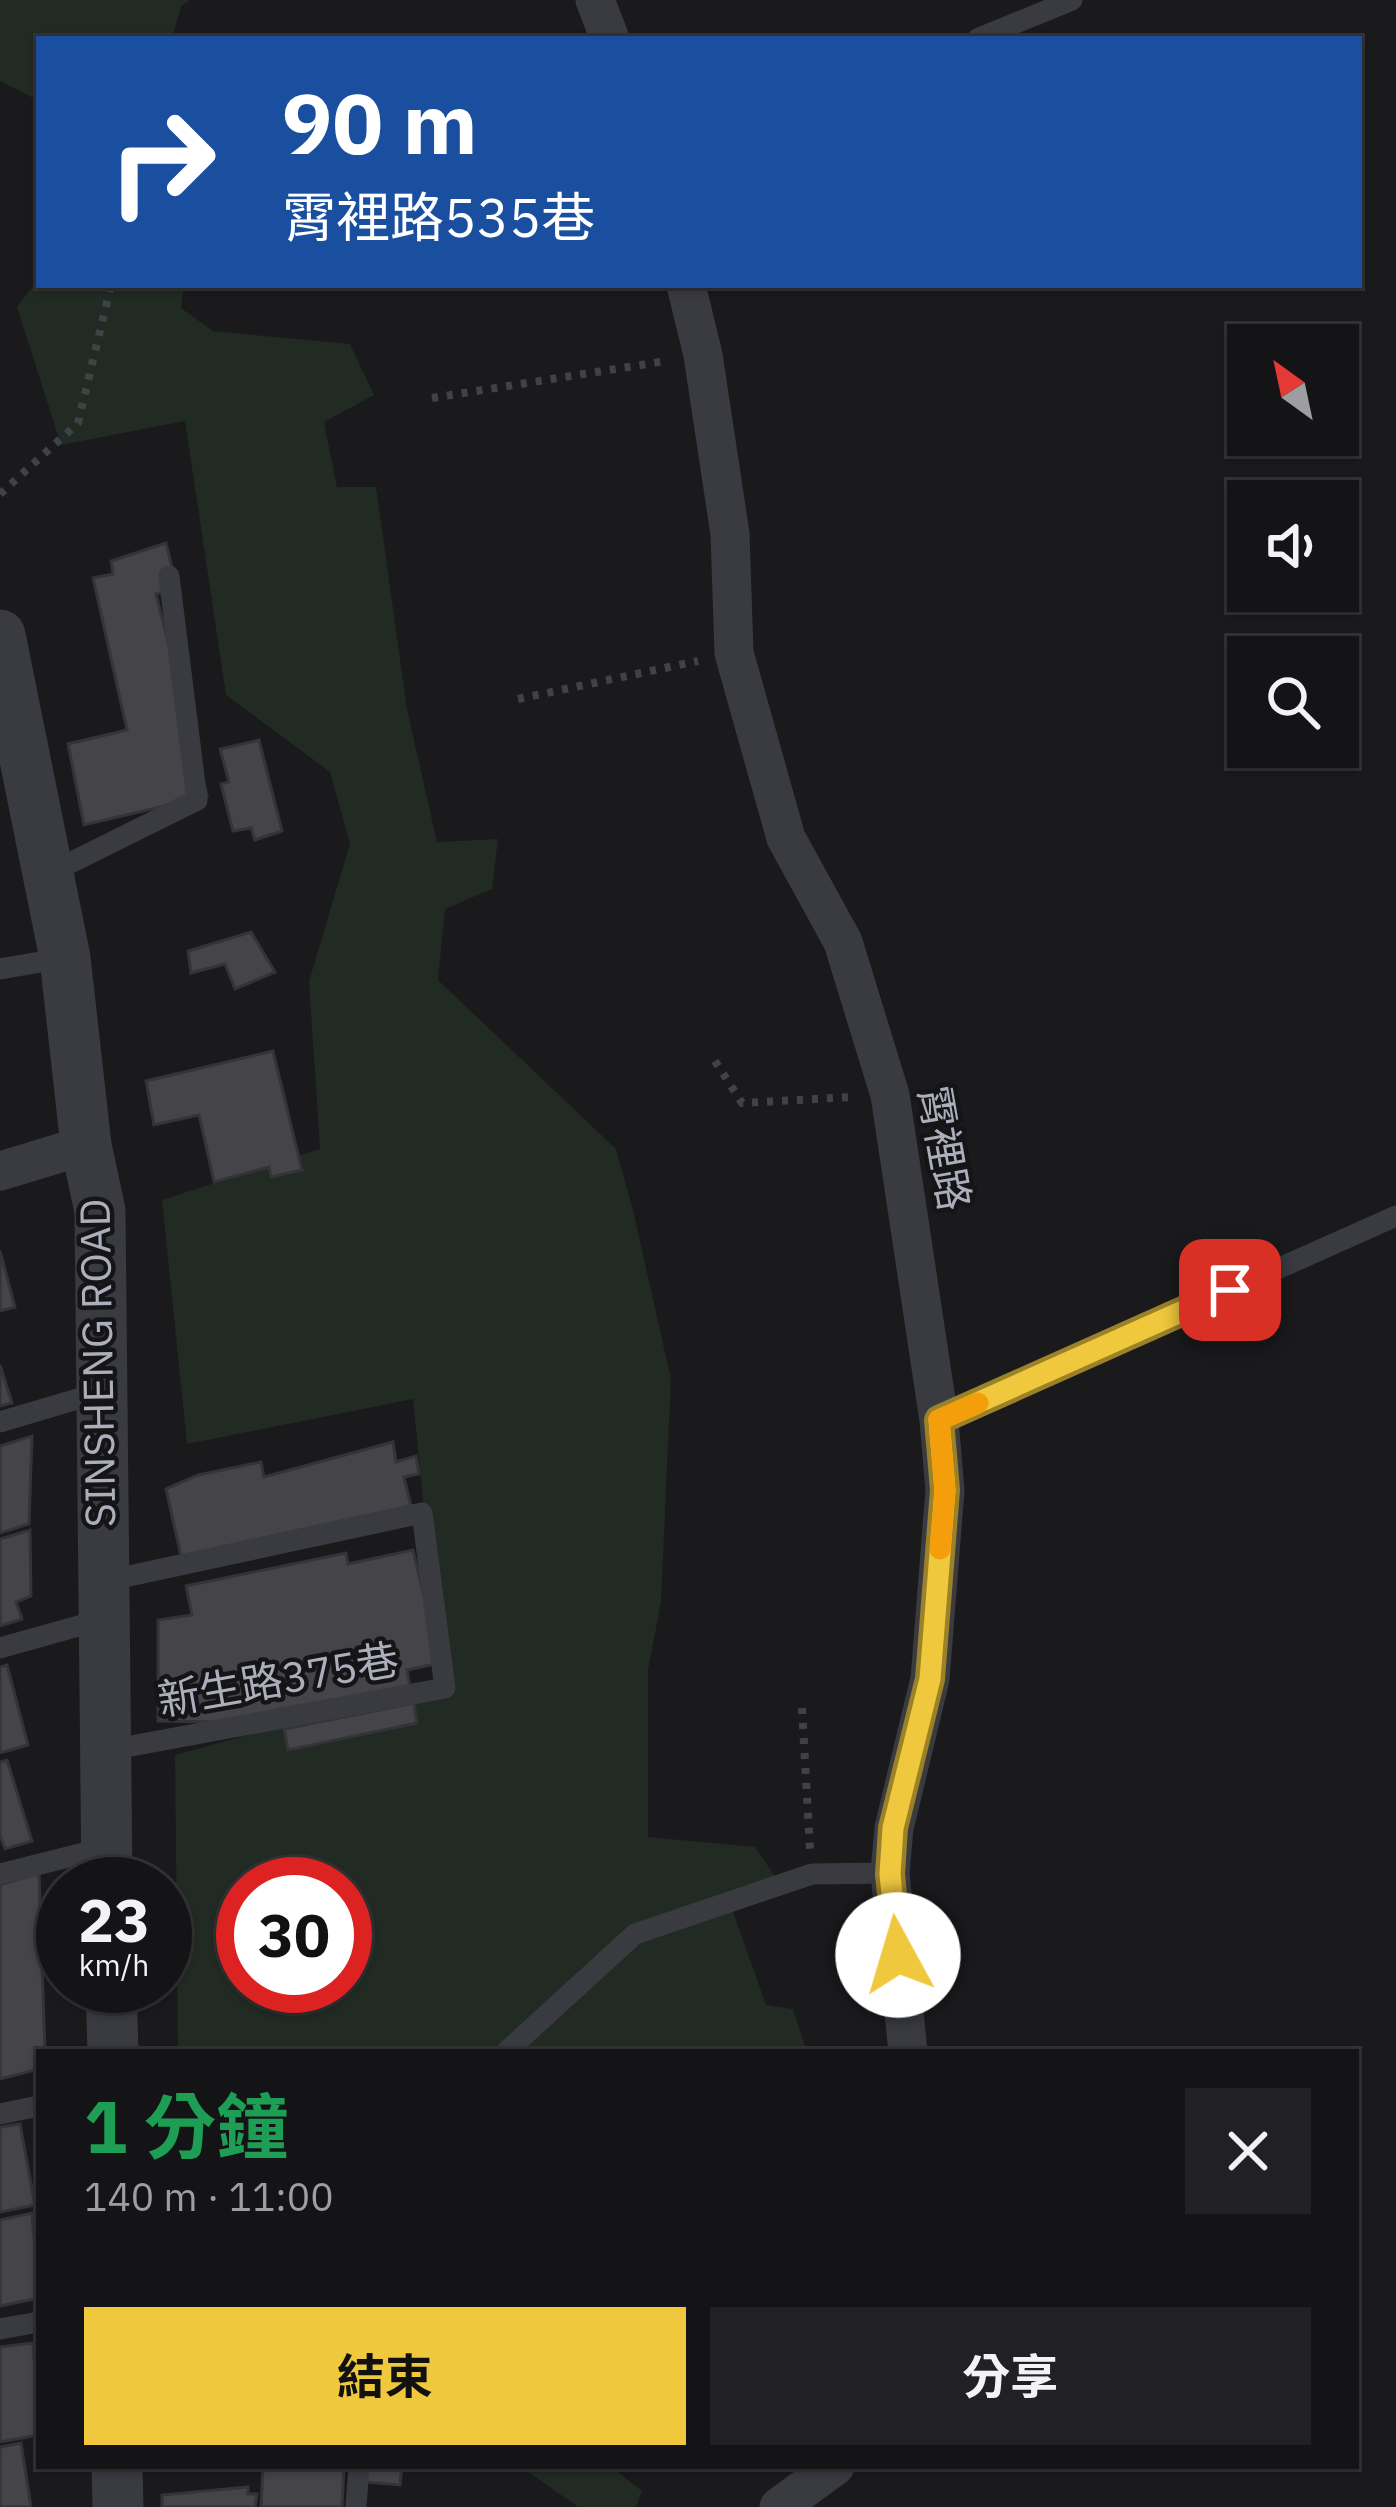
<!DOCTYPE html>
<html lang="zh-TW">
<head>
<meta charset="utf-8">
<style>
	body { margin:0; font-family:"IBM Plex Sans","Noto Sans TC",sans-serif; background:#212022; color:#f1f3f6; height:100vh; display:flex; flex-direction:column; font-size:45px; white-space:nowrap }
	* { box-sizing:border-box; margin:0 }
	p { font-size:39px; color:#9d9ea0 }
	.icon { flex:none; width:66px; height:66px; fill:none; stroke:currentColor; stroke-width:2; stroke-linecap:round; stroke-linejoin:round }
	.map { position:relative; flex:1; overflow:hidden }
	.details { position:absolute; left:36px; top:2049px; width:1323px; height:420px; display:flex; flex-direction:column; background:#141315; border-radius:0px; box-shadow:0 3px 9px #0004,0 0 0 3px #333234 }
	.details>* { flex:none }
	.hud { position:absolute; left:36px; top:36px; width:1326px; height:252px; border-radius:0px; box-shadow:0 3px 9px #0004,0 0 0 3px #333234; background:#1a4fa0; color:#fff; overflow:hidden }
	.needle { width:78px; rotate:327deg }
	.fabs { position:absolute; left:1227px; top:324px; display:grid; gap:24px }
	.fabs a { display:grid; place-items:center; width:132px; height:132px; border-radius:0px; background:#141315; box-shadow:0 3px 9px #0004,0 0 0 3px #333234; font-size:60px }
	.speed { position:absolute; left:36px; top:1857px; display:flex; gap:24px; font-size:60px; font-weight:700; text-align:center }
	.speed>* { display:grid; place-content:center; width:156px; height:156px; border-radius:50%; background:#141315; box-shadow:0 3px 9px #0004,0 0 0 3px #333234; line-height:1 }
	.speed small { font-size:30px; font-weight:400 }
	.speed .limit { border:18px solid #d22; background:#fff; color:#111 }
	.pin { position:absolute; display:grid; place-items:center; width:102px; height:102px; color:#fff; margin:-51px; border-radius:24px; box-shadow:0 6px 18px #0006 }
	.me { position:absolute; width:132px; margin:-66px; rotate:354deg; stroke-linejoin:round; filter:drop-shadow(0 0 9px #0008) }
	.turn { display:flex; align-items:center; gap:42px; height:252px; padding:0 48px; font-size:54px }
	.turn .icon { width:156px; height:156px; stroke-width:2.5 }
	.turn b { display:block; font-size:84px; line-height:102px }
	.round { display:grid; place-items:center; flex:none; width:126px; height:126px; border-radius:0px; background:#212022 }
	.summary { display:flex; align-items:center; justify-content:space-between; height:204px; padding:0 48px }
	h1 { font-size:72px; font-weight:700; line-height:90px; color:#1e9e55 }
	.action { display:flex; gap:24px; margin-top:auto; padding:24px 48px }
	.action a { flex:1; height:138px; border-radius:0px; background:#efc83e; color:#111; font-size:48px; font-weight:700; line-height:138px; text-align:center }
	.action a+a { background:#212022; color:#f1f3f6 }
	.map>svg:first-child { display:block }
	.green { fill:#212a23; fill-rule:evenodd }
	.building { fill:#444449; stroke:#343338; stroke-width:3 }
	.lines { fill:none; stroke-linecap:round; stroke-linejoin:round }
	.path { stroke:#404248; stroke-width:8; stroke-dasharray:6 9; stroke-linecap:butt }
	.service { stroke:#3a3b41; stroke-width:21 }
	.minor { stroke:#3a3b41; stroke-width:39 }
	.tertiary { stroke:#3a3b41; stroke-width:51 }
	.route-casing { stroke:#9b8228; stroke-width:30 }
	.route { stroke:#efc83e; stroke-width:21 }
	.slow { stroke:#f59e0b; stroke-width:21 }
	.labels { text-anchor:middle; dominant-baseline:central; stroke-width:9; stroke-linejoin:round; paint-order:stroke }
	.street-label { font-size:42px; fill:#acafbb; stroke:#151417 }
</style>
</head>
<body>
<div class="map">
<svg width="1396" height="2507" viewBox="0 0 1396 2507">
	<rect width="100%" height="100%" fill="#1a191c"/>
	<g class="green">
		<path d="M0 0H190L181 6 172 39H39V101L0 81Z"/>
		<path d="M39 278V285H184L181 308 213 331 350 344 374 395 324 422 337 487H376L407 709 437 842 498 839 492 889 445 909 438 980 616 1149 633 1210 671 1379 661 1602 648 1670V1837L755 1847 778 1881 730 1903 766 2005 793 2009 806 2049 178 2052 175 1755 441 1682 413 1399 187 1444 162 1200 320 1149 309 981 350 844 330 772 226 695 185 421 61 445 17 307ZM243 1884H345V1986H243Z"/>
		<path d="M520 2466H610L642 2491 636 2507H578Z"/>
	</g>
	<g class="building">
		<path d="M166 543 177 588 156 594 207 796 84 825 68 744 127 730 93 578 113 574 111 561Z"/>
		<path d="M259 740 282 831 255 840 251 828 233 831 221 784 229 782 220 749Z"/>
		<path d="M251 932 275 972 235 989 225 964 191 973 188 951Z"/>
		<path d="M273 1051 302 1170 271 1177 269 1167 214 1182 199 1115 154 1125 146 1081Z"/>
		<path d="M0 1251 15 1307 0 1311Z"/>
		<path d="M0 1365 12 1403 0 1406Z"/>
		<path d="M32 1436 29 1524 0 1533V1446Z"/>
		<path d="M393 1442 396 1462 416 1456 419 1474 404 1477 411 1506 181 1556 166 1489 198 1475 261 1462 264 1477Z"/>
		<path d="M30 1530 31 1596 16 1602 22 1619 0 1626V1539Z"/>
		<path d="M413 1550 440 1663 407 1670 410 1687 220 1722 158 1721V1620L192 1615 186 1586 346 1553 348 1564Z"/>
		<path d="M7 1665 28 1745 0 1753V1667Z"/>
		<path d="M414 1703 417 1723 288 1750 284 1729Z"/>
		<path d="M7 1760 32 1841 5 1849 0 1835V1762Z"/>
		<path d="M39 1873 45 2052H39V2069L0 2079V1885Z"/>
		<path d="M20 2124 35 2205 0 2212V2127Z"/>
		<path d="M32 2213 39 2298 0 2306V2220Z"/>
		<path d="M33 2343 39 2435 0 2442V2347Z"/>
		<path d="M21 2443 31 2507H0V2447Z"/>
		<path d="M263 2466H344L342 2507H261Z"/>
		<path d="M366 2466H402L400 2485 365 2482Z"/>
		<path d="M248 2487V2494H257L255 2507H162V2495Z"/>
	</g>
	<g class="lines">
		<g class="path">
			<path d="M432 398 666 361"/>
			<path d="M0 494 78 423 111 285"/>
			<path d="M518 699 698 661"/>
			<path d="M715 1061 742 1103 852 1097"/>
			<path d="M802 1708 810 1849"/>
		</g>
		<g class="service">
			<path d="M977 39 1072 0"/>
			<path d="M48 874 197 800 169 576"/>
			<path d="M0 969 64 958"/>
			<path d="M939 1420 1396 1216"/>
			<path d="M0 1422 101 1392"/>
			<path d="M101 1582 422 1513 445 1688 104 1751"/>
			<path d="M0 1648 100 1620"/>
			<path d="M0 1874 104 1848"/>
			<path d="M506 2052 635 1934 812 1874 890 1873"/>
			<path d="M0 2114 39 2106"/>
			<path d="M0 2329 39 2322"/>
			<path d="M356 2507 359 2466"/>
		</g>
		<g class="minor">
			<path d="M595 0 610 39"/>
			<path d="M686 285 703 355 730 534 734 653 786 838 843 942 890 1095 939 1420 945 1490 930 1679 894 1828 890 1873 908 2052"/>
			<path d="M0 1171 86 1145"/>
			<path d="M779 2507 835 2466"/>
		</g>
		<g class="tertiary">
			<path d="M0 635 65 958 86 1145 100 1211 107 1884"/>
			<path d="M111 1986 113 2052"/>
			<path d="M117 2466 118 2507"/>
		</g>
	</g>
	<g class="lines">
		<g class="route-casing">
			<path id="route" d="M898 1955 890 1874 893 1828 930 1679 945 1490 939 1420 1230 1290"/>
		</g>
		<use href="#route" class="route"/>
		<path class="slow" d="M940 1549 945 1490 939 1420 978 1403"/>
	</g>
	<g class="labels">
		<g class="street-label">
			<text transform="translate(945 1148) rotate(80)">霄裡路</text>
			<text transform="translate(97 1363) rotate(-91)">SINSHENG ROAD</text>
			<text transform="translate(278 1679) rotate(-10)">新生路375巷</text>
		</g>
	</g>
</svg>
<div class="fabs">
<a><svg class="needle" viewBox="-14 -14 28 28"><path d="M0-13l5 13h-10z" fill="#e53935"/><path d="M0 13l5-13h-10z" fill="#9d9ea0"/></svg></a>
<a><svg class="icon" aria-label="sound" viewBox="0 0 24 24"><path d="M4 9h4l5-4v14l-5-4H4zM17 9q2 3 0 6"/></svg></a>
<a><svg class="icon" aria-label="search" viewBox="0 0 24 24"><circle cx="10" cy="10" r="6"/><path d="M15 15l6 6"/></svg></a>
</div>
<div class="speed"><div>23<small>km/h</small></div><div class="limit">30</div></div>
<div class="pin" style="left:1230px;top:1290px;background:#d93025"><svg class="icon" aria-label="arrive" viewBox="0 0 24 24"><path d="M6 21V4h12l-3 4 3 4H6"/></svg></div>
<svg class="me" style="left:898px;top:1955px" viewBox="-20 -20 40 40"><circle r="19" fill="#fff"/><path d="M0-13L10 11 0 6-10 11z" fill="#efc83e"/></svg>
<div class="hud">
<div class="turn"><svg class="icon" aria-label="right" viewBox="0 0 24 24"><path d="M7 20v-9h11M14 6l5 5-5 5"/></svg><div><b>90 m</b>霄裡路535巷</div></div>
</div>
<section class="details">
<div class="summary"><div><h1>1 分鐘</h1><p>140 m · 11:00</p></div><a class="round"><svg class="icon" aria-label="close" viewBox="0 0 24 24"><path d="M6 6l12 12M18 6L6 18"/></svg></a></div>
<div class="action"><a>結束</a><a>分享</a></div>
</section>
</div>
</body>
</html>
